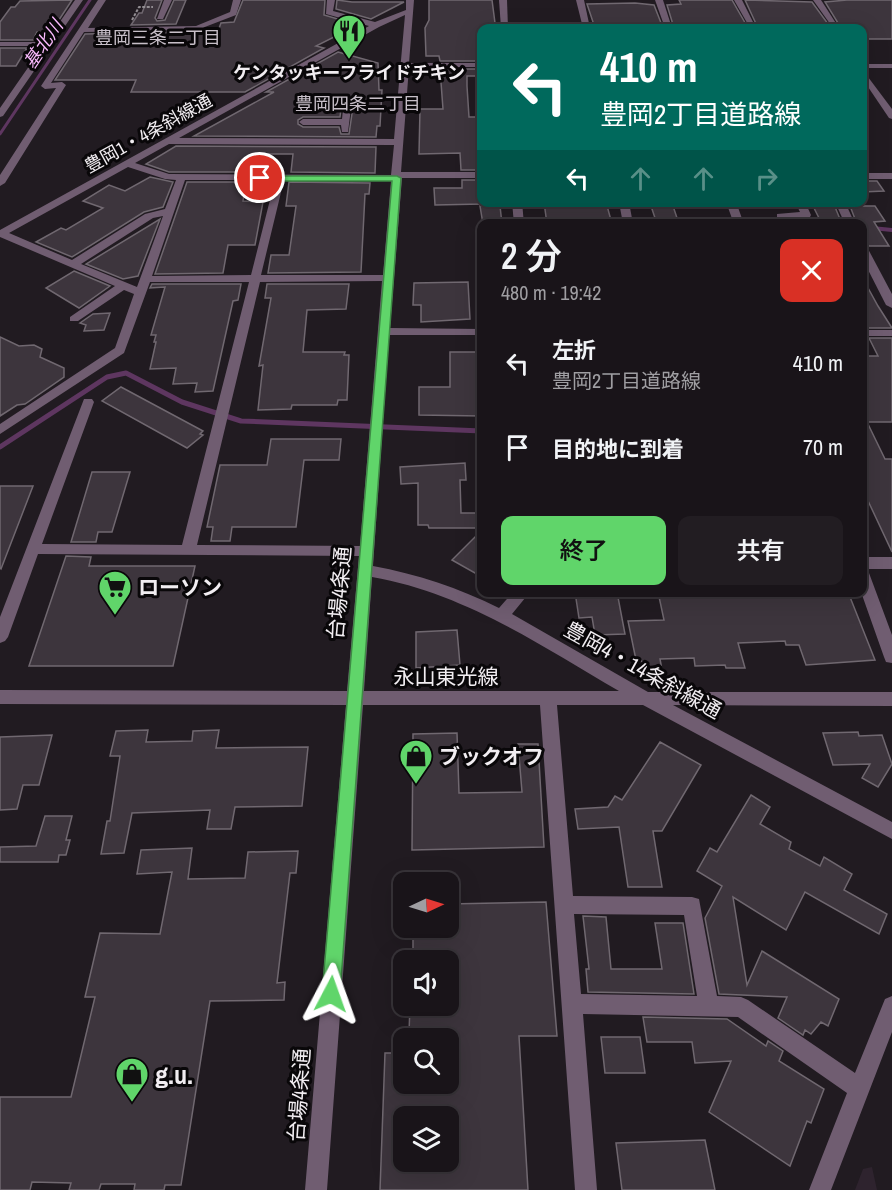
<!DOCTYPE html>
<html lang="ja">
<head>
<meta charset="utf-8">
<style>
	body { margin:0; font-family:"Archivo Narrow","Noto Sans JP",sans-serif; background:#221d22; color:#f1f3f6; height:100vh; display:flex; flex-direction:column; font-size:22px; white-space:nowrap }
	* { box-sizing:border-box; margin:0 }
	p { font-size:20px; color:#9f9ea2 }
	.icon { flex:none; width:33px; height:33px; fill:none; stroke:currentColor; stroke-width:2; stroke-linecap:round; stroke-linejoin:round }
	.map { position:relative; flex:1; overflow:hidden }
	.sheet { position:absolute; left:477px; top:219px; width:390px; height:378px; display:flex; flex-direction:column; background:#191419; border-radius:12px; box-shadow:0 6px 24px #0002,0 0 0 2px #373338 }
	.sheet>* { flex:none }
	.hud { position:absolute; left:477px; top:24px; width:390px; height:183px; border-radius:12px; box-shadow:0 6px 24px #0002,0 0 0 2px #373338; background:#00695c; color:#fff; overflow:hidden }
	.needle { width:39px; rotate:86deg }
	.controls { position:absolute; left:393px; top:872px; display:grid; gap:12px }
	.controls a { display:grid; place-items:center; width:66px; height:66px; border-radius:12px; background:#191419; box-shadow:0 6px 24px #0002,0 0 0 2px #373338; font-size:30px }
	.pin { position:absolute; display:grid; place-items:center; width:51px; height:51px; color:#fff; margin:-26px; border:3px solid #fff; border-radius:50%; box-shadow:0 2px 6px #0007 }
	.me { position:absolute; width:66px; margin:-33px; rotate:4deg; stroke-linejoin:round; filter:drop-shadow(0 0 4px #0008) }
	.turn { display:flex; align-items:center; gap:21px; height:126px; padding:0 24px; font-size:27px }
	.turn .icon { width:78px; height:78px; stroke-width:2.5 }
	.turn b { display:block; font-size:42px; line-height:51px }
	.lanes { display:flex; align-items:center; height:57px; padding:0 24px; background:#0003; justify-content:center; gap:30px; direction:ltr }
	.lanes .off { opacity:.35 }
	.round { display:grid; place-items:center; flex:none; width:63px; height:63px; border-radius:12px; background:#221d22 }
	.head { display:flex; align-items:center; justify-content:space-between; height:102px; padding:0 24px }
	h1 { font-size:36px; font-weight:600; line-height:45px }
	.button { display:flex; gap:12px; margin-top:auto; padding:12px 24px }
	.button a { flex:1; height:69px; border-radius:12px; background:#60d56a; color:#111; font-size:24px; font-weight:600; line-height:69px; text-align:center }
	.button a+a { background:#221d22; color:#f1f3f6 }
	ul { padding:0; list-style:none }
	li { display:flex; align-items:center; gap:18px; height:84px; padding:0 24px }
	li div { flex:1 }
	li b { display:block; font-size:22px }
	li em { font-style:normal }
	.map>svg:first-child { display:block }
	.built { fill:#2e232e }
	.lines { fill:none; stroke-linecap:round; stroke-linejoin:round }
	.stream-far2 { stroke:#5e3660; stroke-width:3 }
	.stream-far1 { stroke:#5e3660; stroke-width:4 }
	.stream { stroke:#5e3660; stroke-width:5 }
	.building { fill:#3d353d; stroke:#706870; stroke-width:1.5; fill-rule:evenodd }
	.path { stroke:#928d92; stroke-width:2; stroke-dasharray:3 1.5; stroke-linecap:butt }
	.minor { fill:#705d71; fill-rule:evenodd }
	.route { fill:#60d56a; stroke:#3e8a45; stroke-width:1.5 }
	.labels { text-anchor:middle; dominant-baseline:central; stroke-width:6; stroke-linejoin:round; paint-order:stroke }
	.far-neighbourhood-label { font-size:18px; fill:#c7bfc8; stroke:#090709 }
	.far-water-label { font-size:18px; font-style:italic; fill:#f9b9fc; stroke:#090709 }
	.far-poi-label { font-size:18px; font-weight:bold; fill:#f1edf1; stroke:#090709 }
	.far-street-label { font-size:18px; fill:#f1edf1; stroke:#090709 }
	.poi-label { font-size:21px; font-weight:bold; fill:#f1edf1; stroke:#090709; text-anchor:start }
	.street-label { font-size:21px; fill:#f1edf1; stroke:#090709 }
	.near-poi-label { font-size:26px; font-weight:bold; fill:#f1edf1; stroke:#090709; text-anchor:start }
</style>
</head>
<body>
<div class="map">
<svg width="892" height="1190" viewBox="0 0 892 1190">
	<rect width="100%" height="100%" fill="#211b21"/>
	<path class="built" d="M872 1167 877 1190H855L863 1169Z"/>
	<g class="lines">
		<path class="stream-far2" d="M0 134 90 0"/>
		<path class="stream-far1" d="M872 228 892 230"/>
		<path class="stream" d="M0 447 107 377 126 373 182 402 241 421 482 431"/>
	</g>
	<g class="building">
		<path d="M72 0 57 23H52L46 32H37L33 40H0V22L11 7H15L20 1Z"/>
		<path d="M147 0H162L155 18 157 21 165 20 174 0H186L176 24 131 25 139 13H142Z"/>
		<path d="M243 0H325L324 15 358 25 316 46 324 48 245 92H131L136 80H55L85 34 218 31 221 23 234 22Z"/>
		<path d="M337 0 352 2H404L371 19 336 9Z"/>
		<path d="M429 0H492L495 23 482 28V61H440L439 56H426L425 28 429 20Z"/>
		<path d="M679 0H732L748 28H674L667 5 681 4Z"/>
		<path d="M745 0 812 2 831 28H758Z"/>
		<path d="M847 0H892V39H862V28H841L825 2Z"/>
		<path d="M635 3 654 5 663 28H608L606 24 594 25 587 4Z"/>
		<path d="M0 48H27L16 66H0Z"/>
		<path d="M338 52 378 63 379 90H382L380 126H377L376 137 194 136 274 92H266ZM348 95 354 100 349 134H341L339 127H303L298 124V120L303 117H340L342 100Z"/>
		<path d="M440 69H482V76H467V86L469 117H482V170H461L460 153 419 154 420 109H443Z"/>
		<path d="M176 146 376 147 375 173 291 172 293 154H260L256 171 247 172H169L146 164Z"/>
		<path d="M150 177 173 182 163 207 144 212 72 257 36 242 61 228 66 230 103 208 83 201 109 185 125 191Z"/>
		<path d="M462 180H482V204L435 205 434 188H462Z"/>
		<path d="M862 181H877L884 191 862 192Z"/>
		<path d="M187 182H246L243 201 263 202 255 245H228L223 273 155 274Z"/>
		<path d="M289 182 370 183 369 194H365L361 272 268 273 271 255H289L296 206H286Z"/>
		<path d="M544 202H606L612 224H547Z"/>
		<path d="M650 203H672L679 224H657Z"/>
		<path d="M480 206H500L502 224H483Z"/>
		<path d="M813 206 835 207 842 224H822Z"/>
		<path d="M850 206H875L885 221 874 222 889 246H869L862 236V224H857Z"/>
		<path d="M160 219 138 276 123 279 86 264Z"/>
		<path d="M74 271 110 286 79 308 46 288Z"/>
		<path d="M862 277 878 306 892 328H864Z"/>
		<path d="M468 282 470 319 421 322V305H413L414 283Z"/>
		<path d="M152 284H241L238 300 233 301 213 391 195 392 197 383 173 384 176 368 150 369 156 342H154L156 335H151L165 287 150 288Z"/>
		<path d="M267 284H349L346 309 307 310 303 352H345L344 355H349L347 400H338L337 405H292L291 409 258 410 263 365 259 366 271 298H265Z"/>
		<path d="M110 313 104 330 84 331 86 325 80 323 93 314Z"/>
		<path d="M0 337 19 346 34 345 42 349 40 357 64 368V377L25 404 17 405 0 416Z"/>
		<path d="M869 338H892V422H867L885 459H892V552L862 488V356H878Z"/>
		<path d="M450 352H482V416L419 415V387H450Z"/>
		<path d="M121 387 203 431 200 434 203 435 187 448 102 401Z"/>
		<path d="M271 439H341L339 460H304L296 527H232L230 541H211L213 527H207L220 465H267Z"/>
		<path d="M465 463 466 480H460L461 513H482V528H429L428 525H418V483L401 484 400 467Z"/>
		<path d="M92 472H130L112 532H98L96 542H71Z"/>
		<path d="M0 486H33L1 569 0 568Z"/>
		<path d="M482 530V577L452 560Z"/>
		<path d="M66 556 91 557 89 566H195L173 666H29Z"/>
		<path d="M575 592H617L625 634 595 635 592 617 579 618Z"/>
		<path d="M658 592H848L875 660 806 665 799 645H786L785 641 738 643 745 668H726L725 665 695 666 694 658 660 659 664 681 640 660H636L628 621 664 620Z"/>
		<path d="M457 630 460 665 416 668V632Z"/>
		<path d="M148 730 146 742 192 741 193 731 219 730 216 748 308 747 302 806 235 807 231 829H207L210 810 132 813 124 853 101 854 107 821H110L120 756H110L116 731Z"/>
		<path d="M858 732 859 736 882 735 892 764 878 787 862 778 870 764 833 765 823 733Z"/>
		<path d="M457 733 459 793 522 792 518 744H538L544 847 412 850 413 734Z"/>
		<path d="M52 735 39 785H23L17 809 0 810V737Z"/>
		<path d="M660 742 701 765 662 831H653L662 887H628L619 827 578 829 575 809 608 807 615 796 622 800Z"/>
		<path d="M751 795 770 807 760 824 791 842 789 849 820 866 824 857 852 874 844 890 887 914 879 934 805 892 786 930 733 897 747 985 762 951 839 999 828 1026 821 1022 811 1034 805 1030 803 1035 778 1018 787 997 719 994 705 918 722 886 697 871 710 848 717 852Z"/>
		<path d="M45 816H72L66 840H70L66 855H59L58 862H0V847L36 846Z"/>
		<path d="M192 848 188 879 245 878 248 852 298 851 296 873H290L277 983 285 982 284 1000 210 1001 181 1185H165L164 1190H134L135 1184H101L99 1190H69L71 1183 32 1182 30 1190H0V1097H71L95 997H85L100 933 160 934 172 872 137 874 141 850Z"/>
		<path d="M546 902 557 1036H519L528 1190H380L385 1053H404V1083H448V1033H409L410 1005H448V960H413V927H448V904ZM404 1116H448V1161H404Z"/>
		<path d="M583 916 606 917 611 969H662L655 923H683L694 994 588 992 586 969H589Z"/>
		<path d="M643 1017 727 1019 766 1046 768 1041 783 1051 779 1061 824 1089 811 1123 807 1121 790 1166 709 1112 731 1061 695 1063 692 1042H647Z"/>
		<path d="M601 1037H640L645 1073H605Z"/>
		<path d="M705 1140 715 1190H622L616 1143Z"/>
	</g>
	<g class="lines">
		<path class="path" d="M132 20 139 7H153"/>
		<g class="minor">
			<path d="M75 0H83L3 116 0 117V108L43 46H0V42H46Z"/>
			<path d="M98 0H106L88 28 196 26 230 12 233 0H241L236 15 197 30 84 32 51 83 62 82 66 85 5 183 0 186V175L56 88 45 89 41 86Z"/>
			<path d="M164 0H172L163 19H157Z"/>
			<path d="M327 0H335L333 11 375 22 406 10V0H414L409 63H482V67H409L401 172H482V178H402L390 328 482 329V335H389L373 566C417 574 459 588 499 608L513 592H530L512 614 648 692H892V706L673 705 892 822V839L643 705H557L573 896 692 897 699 899 717 996 741 997 748 1000 855 1073 885 999 892 996V1032L831 1190H809L847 1093 738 1017 583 1014 597 1190H575L540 705H363L327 1190H305L346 705 0 704V690L347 691 359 556 38 554 8 637 5 641 0 643V617L84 399H92L94 402 42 544 182 545 249 282H150L124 353 0 434V424L115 348 134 294 124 290 78 321H70V317L115 286 0 237V230L369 26 326 14ZM405 15 394 139 179 138 379 27ZM169 144 394 145 391 175 169 174 135 163ZM128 167 165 179 176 180 165 209 145 214 72 260 9 233ZM185 180H275L251 275 152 276ZM284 180 391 181 383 275H261ZM163 216 137 287 81 264 153 218ZM382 281 360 546 197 545 260 282ZM372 577C464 593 540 645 619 691H364ZM574 914 684 915 697 996 581 994Z"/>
			<path d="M499 0H507L508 28H501Z"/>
			<path d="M576 0H584L590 28H583Z"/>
			<path d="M655 0H663L672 28H665Z"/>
			<path d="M734 0H742L756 28H750Z"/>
			<path d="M813 0H821L839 28H833Z"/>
			<rect x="862" y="64" width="30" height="4"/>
			<path d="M862 69 892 109V119L889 118 862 78Z"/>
			<path d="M348 97 352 100 348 132H342L341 125H303L299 122 303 119H342L344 100Z"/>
			<rect x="862" y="173" width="30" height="6"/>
			<path d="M512 202H522L524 224H514Z"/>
			<path d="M619 202H629L633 224H623Z"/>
			<path d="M726 202H736L744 224H734Z"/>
			<path d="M795 202H805L811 215 810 217 777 218V214L800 212Z"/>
			<path d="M835 202H845L855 224H845Z"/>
			<path d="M862 244 867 247 892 294V308L886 305 862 258Z"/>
			<rect x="862" y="330" width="30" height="6"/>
			<path d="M862 557H892V569H866L869 573 892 635V663L886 662 884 657 861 592Z"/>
		</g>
	</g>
	<path class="route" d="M257 176H397L401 178 340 994 338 1001 331 1003 325 1001 322 994 392 181H260L257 180Z"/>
	<defs>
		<g id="restaurant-pin" transform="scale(1.725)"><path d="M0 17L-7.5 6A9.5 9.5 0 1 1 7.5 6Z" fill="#60d56a" stroke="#090709"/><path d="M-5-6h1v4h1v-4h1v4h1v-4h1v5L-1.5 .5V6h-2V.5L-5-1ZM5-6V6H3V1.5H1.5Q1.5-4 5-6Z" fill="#111"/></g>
		<g id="supermarket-pin" transform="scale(1.725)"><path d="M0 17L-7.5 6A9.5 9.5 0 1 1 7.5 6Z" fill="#60d56a" stroke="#090709"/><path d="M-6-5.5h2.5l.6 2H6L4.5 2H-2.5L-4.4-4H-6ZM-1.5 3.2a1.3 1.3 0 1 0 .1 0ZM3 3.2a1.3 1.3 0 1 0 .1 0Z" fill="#111"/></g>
		<g id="shop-pin" transform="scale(1.725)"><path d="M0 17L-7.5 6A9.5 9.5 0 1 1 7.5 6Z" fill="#60d56a" stroke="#090709"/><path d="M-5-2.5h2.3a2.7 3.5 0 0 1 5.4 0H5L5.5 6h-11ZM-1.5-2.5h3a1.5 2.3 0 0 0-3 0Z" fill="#111"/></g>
	</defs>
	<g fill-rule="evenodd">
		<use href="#restaurant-pin" x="349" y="31"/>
		<use href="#supermarket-pin" x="115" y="587"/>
		<use href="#shop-pin" x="416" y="756"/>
		<use href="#shop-pin" x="132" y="1074"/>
	</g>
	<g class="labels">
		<g class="far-neighbourhood-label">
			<text x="158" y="37">豊岡三条二丁目</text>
			<text x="358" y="103">豊岡四条二丁目</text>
		</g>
		<g class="far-water-label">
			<text transform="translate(43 44) rotate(-56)">基北川</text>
		</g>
		<g class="far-poi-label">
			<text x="349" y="72">ケンタッキーフライドチキン</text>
		</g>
		<g class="far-street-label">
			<text transform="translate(148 133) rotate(-29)">豊岡1・4条斜線通</text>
		</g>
		<g class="poi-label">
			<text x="138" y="587">ローソン</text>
			<text x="439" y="756">ブックオフ</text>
		</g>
		<g class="street-label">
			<text transform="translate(339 593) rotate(-85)">台場4条通</text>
			<text transform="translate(643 670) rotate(29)">豊岡4・14条斜線通</text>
			<text x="446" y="676">永山東光線</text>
			<text transform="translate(299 1095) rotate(-86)">台場4条通</text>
		</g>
		<g class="near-poi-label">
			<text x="155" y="1074">g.u.</text>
		</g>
	</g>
</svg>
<div class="controls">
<a><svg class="needle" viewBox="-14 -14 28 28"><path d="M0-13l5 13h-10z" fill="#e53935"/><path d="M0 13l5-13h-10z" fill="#9f9ea2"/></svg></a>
<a><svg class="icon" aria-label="sound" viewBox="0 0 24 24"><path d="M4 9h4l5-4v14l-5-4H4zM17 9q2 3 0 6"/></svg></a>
<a><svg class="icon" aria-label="search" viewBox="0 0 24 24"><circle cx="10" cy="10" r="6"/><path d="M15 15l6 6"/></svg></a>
<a><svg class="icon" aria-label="layers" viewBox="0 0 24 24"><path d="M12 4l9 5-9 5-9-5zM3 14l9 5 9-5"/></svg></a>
</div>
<div class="pin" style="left:260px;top:178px;background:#d93025"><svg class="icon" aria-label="arrive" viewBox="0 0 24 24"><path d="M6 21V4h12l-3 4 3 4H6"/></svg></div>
<svg class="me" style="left:331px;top:994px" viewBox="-20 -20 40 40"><path d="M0-17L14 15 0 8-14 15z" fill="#60d56a" stroke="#fff" stroke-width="4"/></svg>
<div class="hud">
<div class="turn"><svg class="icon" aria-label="left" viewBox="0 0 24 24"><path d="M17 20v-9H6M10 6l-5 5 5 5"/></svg><div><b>410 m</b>豊岡2丁目道路線</div></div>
<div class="lanes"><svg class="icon" aria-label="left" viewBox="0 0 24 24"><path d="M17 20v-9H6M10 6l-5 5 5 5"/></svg><svg class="icon off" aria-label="ahead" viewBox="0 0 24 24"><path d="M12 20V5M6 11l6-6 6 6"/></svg><svg class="icon off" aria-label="ahead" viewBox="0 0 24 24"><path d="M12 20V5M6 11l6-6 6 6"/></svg><svg class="icon off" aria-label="right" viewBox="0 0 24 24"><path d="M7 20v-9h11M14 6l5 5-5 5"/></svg></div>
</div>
<section class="sheet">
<div class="head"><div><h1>2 分</h1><p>480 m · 19:42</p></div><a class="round" style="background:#d93025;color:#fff"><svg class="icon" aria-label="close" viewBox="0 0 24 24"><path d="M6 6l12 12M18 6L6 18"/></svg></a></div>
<ul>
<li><svg class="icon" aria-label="left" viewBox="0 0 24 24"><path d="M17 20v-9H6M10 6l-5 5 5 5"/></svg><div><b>左折</b><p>豊岡2丁目道路線</p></div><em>410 m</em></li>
<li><svg class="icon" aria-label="arrive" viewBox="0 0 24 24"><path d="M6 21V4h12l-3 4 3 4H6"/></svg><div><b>目的地に到着</b></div><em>70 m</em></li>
</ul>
<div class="button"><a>終了</a><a>共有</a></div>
</section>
</div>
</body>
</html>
